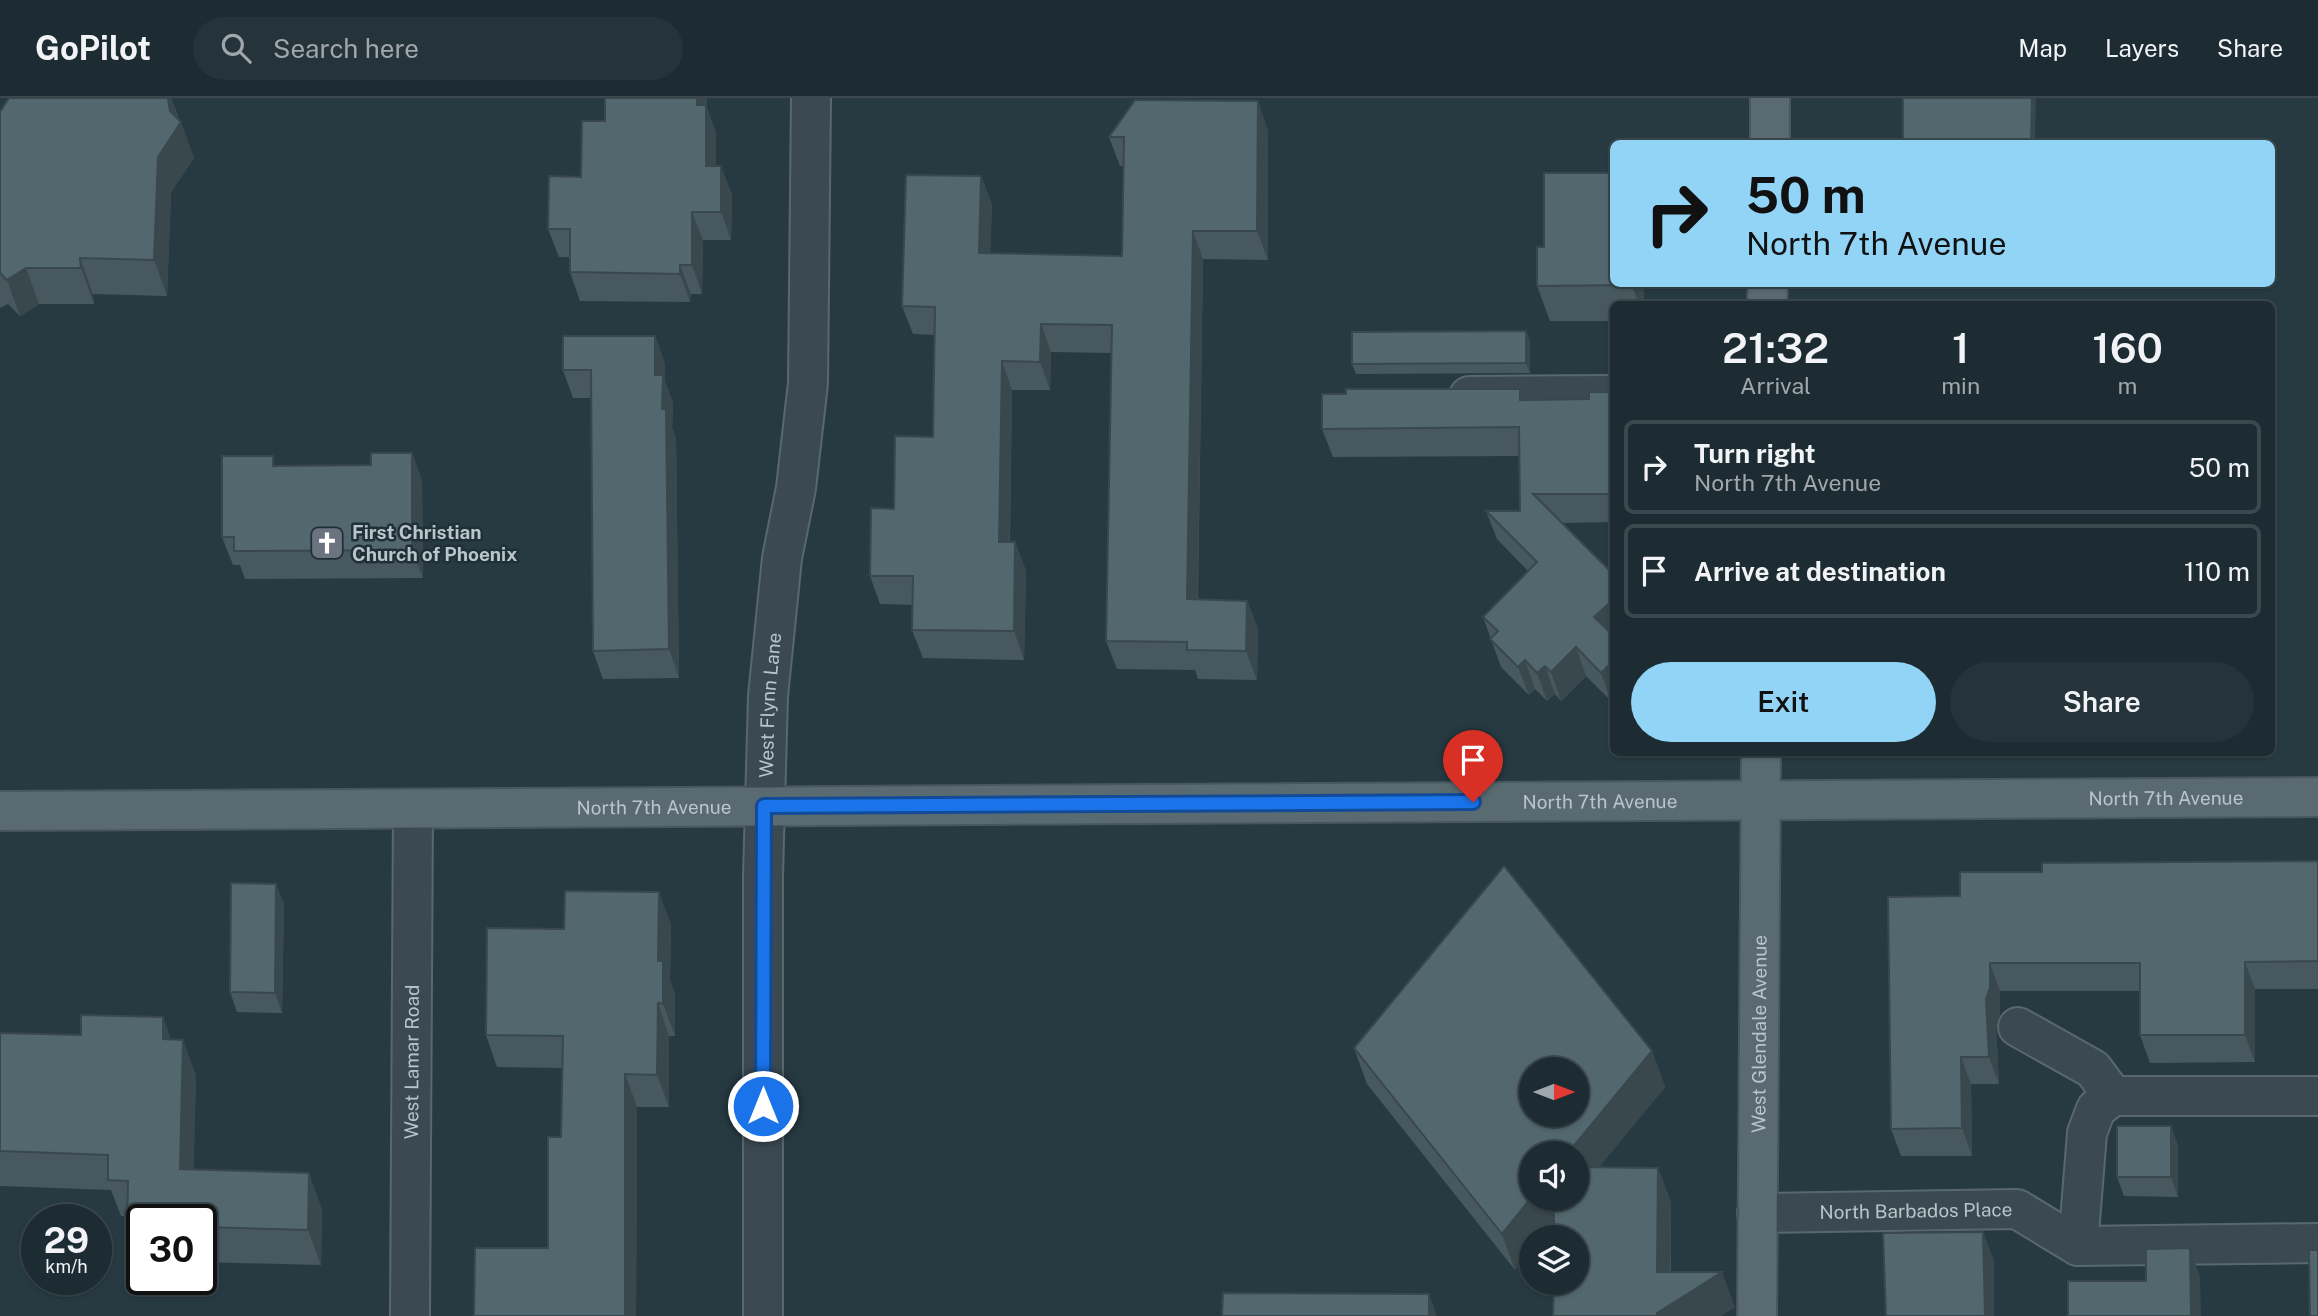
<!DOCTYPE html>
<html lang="en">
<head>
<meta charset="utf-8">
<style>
	body { margin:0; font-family:"Public Sans",sans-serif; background:#25343a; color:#f1f3f6; height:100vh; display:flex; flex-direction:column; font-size:26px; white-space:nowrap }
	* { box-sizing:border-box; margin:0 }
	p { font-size:23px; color:#a0a7ac }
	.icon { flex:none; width:38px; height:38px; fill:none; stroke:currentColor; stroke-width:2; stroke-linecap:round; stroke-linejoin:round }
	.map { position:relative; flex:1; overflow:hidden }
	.drawer { position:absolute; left:1610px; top:203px; width:665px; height:455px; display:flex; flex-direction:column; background:#1d2c32; border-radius:10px; box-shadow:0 2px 5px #0004,0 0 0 2px #3b484d }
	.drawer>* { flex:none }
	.top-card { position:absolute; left:1610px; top:42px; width:665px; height:147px; border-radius:10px; box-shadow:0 2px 5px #0004,0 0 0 2px #3b484d; background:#92d4f6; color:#111; overflow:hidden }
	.needle { width:46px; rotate:90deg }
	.controls { position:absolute; left:1519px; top:959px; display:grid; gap:14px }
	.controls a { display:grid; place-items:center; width:70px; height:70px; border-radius:50%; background:#1d2c32; box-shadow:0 2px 5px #0004,0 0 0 2px #3b484d; font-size:35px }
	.speed { position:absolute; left:21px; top:1106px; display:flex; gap:14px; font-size:35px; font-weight:700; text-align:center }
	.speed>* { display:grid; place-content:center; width:91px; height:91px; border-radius:50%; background:#1d2c32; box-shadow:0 2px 5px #0004,0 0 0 2px #3b484d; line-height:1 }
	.speed small { font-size:18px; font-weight:400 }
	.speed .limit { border:4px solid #111; border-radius:10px; background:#fff; color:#111 }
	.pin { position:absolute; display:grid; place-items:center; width:60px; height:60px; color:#fff; margin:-72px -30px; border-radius:50% 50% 50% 0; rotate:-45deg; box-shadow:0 0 7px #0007 }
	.pin .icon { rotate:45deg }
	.me { position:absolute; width:77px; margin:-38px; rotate:0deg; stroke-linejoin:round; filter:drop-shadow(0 0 5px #0008) }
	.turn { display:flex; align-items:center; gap:24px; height:147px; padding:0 21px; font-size:32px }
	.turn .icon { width:91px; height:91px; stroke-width:2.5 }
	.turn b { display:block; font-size:49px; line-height:60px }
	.eta { display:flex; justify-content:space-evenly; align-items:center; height:119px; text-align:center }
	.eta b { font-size:42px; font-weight:600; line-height:49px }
	.button { display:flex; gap:14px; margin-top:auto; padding:14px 21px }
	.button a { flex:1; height:80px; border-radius:42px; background:#92d4f6; color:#111; font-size:28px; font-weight:600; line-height:80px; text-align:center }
	.button a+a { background:#25343a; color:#f1f3f6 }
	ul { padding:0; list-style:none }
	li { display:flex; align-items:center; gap:21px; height:94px; margin:0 14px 10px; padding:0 7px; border:4px solid #3b484d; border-radius:10px }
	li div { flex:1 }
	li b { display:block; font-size:26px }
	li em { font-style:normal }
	header { display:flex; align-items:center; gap:42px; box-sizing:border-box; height:98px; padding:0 35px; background:#1d2c32; border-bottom:2px solid #3b484d }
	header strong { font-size:33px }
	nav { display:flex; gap:38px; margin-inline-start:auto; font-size:24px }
	.search { width:490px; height:63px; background:#25343a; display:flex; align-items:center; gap:18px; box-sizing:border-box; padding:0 24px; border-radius:38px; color:#a0a7ac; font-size:26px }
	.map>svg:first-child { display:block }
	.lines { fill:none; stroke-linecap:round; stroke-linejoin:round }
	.minor-casing { stroke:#59686f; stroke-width:42 }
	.major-casing { stroke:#48575e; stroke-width:42 }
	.minor { stroke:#3b4a51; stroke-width:38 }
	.major { stroke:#596a71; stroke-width:38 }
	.wall { fill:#47595f }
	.shaded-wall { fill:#39484d }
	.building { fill:#52676e; stroke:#39484d; stroke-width:2; fill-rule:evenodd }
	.route-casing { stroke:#114b97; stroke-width:18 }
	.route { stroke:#1a73e8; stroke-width:12 }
	.labels { text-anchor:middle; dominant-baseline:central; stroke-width:5; stroke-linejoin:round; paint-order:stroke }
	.poi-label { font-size:19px; font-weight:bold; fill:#b8c5cb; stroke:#203037; text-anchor:start }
	.street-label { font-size:19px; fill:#b8c5cb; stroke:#203037 }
</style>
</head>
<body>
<header>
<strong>GoPilot</strong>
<div class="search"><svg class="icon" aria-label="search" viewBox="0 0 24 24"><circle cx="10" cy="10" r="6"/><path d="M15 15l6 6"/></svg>Search here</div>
<nav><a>Map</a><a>Layers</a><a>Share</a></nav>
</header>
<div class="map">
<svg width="2318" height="1218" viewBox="0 0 2318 1218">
	<rect width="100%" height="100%" fill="#273a42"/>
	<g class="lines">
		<g class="minor-casing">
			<g id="minor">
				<path d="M1469 298 1614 297"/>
				<path d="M2018 929 2093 971 2113 998"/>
				<path id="s1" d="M1757 1115 2017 1111 2078 1148 2318 1145"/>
				<path d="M2078 1148 2087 1035 2096 1011 2113 998H2318"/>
				<path id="s2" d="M410 1218 413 711"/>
				<path id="s3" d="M763 1218V778L768 598 782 460 796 390 808 285 811 0"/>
			</g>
		</g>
		<g class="major-casing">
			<g id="major">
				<path d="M1770 46V0"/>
				<path d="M1767 206 1768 186"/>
				<path id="s4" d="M0 713 2318 699"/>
				<path id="s5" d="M1757 1218 1761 654"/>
			</g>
		</g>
		<use href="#minor" class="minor"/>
		<use href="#major" class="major"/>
	</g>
	<g class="wall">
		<path d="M9 0H171L194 60 171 94 167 198 93 196 94 206H39L20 218 8 206 0 210V14Z"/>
		<path d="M707 0V10L716 35V68L732 96 731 142H703L702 196H691L690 204 580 203 570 174V159H559L548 131 581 79 605 23Z"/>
		<path d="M1268 32V162L1203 161 1198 502 1247 503 1258 531 1257 582 1198 581 1195 572 1117 571 1106 543 1111 255 1051 254 1050 292H1012L1010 444H1015L1026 473 1024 562 923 560 912 532 913 507 880 506 870 478 894 411 933 339 935 237 913 236 902 208 981 78 992 107 990 155 1122 158 1124 68H1120L1109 39Z"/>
		<path d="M1644 186V206H1614V223H1550L1537 188Z"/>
		<path d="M1526 233 1530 243V275L1356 276 1352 266Z"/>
		<path d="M655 238 665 266V284L673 305 672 330 676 340 679 580 603 581 593 553 591 300H573L563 272Z"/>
		<path d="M1614 294V424L1561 425 1611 603 1586 578 1561 603 1555 596 1547 603 1535 591 1529 597 1501 569 1483 519 1528 473 1497 441 1486 413H1520V358L1333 359 1322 331 1524 302 1589 301Z"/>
		<path d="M412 355 422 383 423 480 245 481 240 467H233L222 439 277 368 371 367Z"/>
		<path d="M2318 763V891H2255V964L2150 965 2140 937V893H2000V917L1996 929 1999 986H1971L1972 1058H1901L1891 1031 1960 798 2042 774Z"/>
		<path d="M284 805 282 915 237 914 230 894Z"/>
		<path d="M671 826 670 882 675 896V938H669V1009H637L636 1218H474L548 1150 561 1039 563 970 497 969 486 937 564 831Z"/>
		<path d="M0 935 171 941 196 977 193 1072 322 1111 321 1167 201 1164V1122H142V1163H140L127 1127V1118H121L111 1092 0 1088Z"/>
		<path d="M1354 950 1652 953 1665 989 1599 1069 1658 1070 1671 1105V1174L1735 1209 1721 1218H1553L1554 1124 1541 1139H1531V1151L1515 1172 1367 986Z"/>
		<path d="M2171 1028 2178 1048V1099L2124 1098 2117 1079Z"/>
	</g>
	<g class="shaded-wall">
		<path d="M168 0H171L180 26 181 24 194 60 171 94 167 198 154 162 158 59 170 13Z"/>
		<path d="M697 0H707V10L716 35V96L706 68 697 7Z"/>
		<path d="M2032 0H2036L2035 46H2031Z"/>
		<path d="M1258 3 1268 32V162L1257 133Z"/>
		<path d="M721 68 732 96 731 142 721 114Z"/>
		<path d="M981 78 992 107 989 184 979 155Z"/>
		<path d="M692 114 703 142 702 196 692 167Z"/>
		<path d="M1193 133 1203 161 1197 530 1187 501Z"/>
		<path d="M80 160 93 196 94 206 81 170Z"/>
		<path d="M680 167 691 196 690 204 680 176Z"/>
		<path d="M26 170 39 206 20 218 7 182Z"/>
		<path d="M1631 186H1644V206H1639Z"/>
		<path d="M1041 226 1051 254 1050 292 1040 264Z"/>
		<path d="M1526 233 1530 243V275L1526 265Z"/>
		<path d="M655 238 665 266V284L673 305 672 330 676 340 679 580 669 551 655 277Z"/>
		<path d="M1002 263 1012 292 1009 472 999 444Z"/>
		<path d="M412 355 422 383 423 480 412 452Z"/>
		<path d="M1015 444 1026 473 1024 562 1014 533Z"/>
		<path d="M1614 501V539L1594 519Z"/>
		<path d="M1247 503 1258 531 1257 582 1246 553Z"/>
		<path d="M1576 549 1586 578 1561 603 1551 574Z"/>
		<path d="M1525 562 1535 591 1529 597 1518 569Z"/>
		<path d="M1614 562V601L1611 603 1601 575Z"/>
		<path d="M1545 568 1555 596 1547 603 1537 575Z"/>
		<path d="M276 786 284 805 282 915 275 895Z"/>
		<path d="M659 794 671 826 670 882 675 896V938L663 906 658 863Z"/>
		<path d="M2245 864 2255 891V964L2245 937Z"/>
		<path d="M1990 865 2000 893V917L1996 929 1999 986 1989 959 1986 901Z"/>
		<path d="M658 905 669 938V1009L657 977Z"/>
		<path d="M163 919 176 955 163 941Z"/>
		<path d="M183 942 196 977 193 1107 180 1071Z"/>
		<path d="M1652 953 1665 989 1577 1096V1055H1568Z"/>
		<path d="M1961 959 1971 986 1972 1058 1962 1030Z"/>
		<path d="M625 976 637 1009 636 1218H625Z"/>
		<path d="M2171 1028 2178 1048V1099L2171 1079Z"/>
		<path d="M1658 1070 1671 1105 1670 1206 1722 1174 1735 1209 1721 1218H1657Z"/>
		<path d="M309 1075 322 1111 321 1167 308 1132Z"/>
		<path d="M1531 1101H1564L1567 1108 1541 1139H1531V1151L1515 1172 1502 1136Z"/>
		<path d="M1983 1134 1994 1162V1218H1985Z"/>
		<path d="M2190 1150 2200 1179 2201 1218H2191Z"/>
		<path d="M1429 1196 1437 1218H1429Z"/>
	</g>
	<g class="building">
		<path d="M9 0H168L170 13 181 24 158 59 154 162 80 160 81 170H26L7 182 0 175V14Z"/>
		<path d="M605 0H697V7H706V68H721V114H692V167H680V176L570 174V131H548L549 78 581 79 582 23H605Z"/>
		<path d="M1903 0H2032L2031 46H1903Z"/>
		<path d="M1135 2 1258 3 1257 133H1193L1187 501 1247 503 1246 553 1187 552V544L1106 543 1112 227 1041 226 1040 264 1002 263 999 444H1015L1014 533 912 532 913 478H870L871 410 894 411 895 338 933 339 935 209 902 208 906 77 981 78 979 155 1122 158 1124 39H1109Z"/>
		<path d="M1544 75H1614V186H1631V187L1537 188V149H1544Z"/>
		<path d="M1526 233V265L1352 266V234Z"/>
		<path d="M563 238H655V277H663L662 311H666L669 551 593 553 591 272H563Z"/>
		<path d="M1346 291H1520V302L1589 301V294H1614V396H1533L1614 477V501L1594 519 1614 538V562L1601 575 1576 549 1551 574 1545 568 1537 575 1525 562 1518 569 1490 541 1498 533 1483 519 1537 464 1486 413H1520L1519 329 1322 331V296H1346Z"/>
		<path d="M371 355H412V452L234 453V439H222V358H273V368L371 367Z"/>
		<path d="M2318 763V863L2245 864V937H2140V865H1990V890L1986 901 1989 959H1961L1962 1030 1891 1031 1888 799 1960 798V774H2042V765Z"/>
		<path d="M1504 768 1652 953 1568 1055H1531V1100L1502 1136 1354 950ZM1531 971H1577V1017H1531Z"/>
		<path d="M231 785 276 786 275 895 230 894Z"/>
		<path d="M565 793 659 794 658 863H663V906L658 905 657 977 625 976V1218H474L475 1150H548V1039H561L563 938 486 937 487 830 564 831Z"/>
		<path d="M81 917 163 919V941L183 942 180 1071 309 1075 308 1132 201 1129V1122H142V1127H127L128 1083 108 1082V1057L0 1053V935L81 937Z"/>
		<rect x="2117" y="1028" width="54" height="51"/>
		<path d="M1577 1069 1658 1070 1657 1174H1722L1657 1215V1218H1553L1554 1185H1577V1139H1554V1101H1577Z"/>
		<path d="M1983 1134 1985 1218H1886L1883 1135Z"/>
		<path d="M2190 1150 2191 1218H2068V1183H2146V1151Z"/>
		<path d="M2309 1152H2318V1218H2310Z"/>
		<path d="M1223 1195 1429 1196V1218H1222Z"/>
	</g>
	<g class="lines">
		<g class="route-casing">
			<path id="route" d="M763 1008 764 708 1473 704"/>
		</g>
		<use href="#route" class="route"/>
	</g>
	<defs>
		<g id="church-square" transform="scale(1.75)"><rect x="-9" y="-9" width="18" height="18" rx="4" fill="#6b7280" stroke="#203037"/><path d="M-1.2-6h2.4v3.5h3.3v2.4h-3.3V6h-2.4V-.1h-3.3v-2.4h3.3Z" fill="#fff"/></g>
	</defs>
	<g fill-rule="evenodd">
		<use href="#church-square" x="327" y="445"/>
	</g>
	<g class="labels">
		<g class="poi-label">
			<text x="352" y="434">First Christian<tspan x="352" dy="22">Church of Phoenix</tspan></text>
		</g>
		<g class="street-label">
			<text stroke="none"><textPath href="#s3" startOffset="611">West Flynn Lane</textPath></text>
			<text stroke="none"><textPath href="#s4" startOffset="2166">North 7th Avenue</textPath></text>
			<text stroke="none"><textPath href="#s4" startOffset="1600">North 7th Avenue</textPath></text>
			<text stroke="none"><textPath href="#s4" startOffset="654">North 7th Avenue</textPath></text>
			<text stroke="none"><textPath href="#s5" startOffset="282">West Glendale Avenue</textPath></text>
			<text stroke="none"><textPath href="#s2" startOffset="254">West Lamar Road</textPath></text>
			<text stroke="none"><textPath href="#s1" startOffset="159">North Barbados Place</textPath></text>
		</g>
	</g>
</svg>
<div class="controls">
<a><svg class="needle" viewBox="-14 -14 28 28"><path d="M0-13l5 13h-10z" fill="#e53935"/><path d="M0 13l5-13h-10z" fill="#a0a7ac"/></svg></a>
<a><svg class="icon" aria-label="sound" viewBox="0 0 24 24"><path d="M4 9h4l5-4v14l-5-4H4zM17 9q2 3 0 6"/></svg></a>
<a><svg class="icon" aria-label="layers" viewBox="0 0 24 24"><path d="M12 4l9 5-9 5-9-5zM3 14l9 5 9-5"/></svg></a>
</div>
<div class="speed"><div>29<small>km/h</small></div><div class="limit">30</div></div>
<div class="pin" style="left:1473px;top:704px;background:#d93025"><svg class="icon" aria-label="arrive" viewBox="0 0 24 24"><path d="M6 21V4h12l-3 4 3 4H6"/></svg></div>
<svg class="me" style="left:763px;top:1008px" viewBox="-20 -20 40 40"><circle r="17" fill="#1a73e8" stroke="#fff" stroke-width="3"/><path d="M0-11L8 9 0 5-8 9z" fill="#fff"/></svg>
<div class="top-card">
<div class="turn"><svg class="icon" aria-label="right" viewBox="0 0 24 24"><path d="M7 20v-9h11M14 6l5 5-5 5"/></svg><div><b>50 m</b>North 7th Avenue</div></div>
</div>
<section class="drawer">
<div class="eta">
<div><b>21:32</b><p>Arrival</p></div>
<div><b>1</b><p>min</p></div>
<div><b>160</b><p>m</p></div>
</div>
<ul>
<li><svg class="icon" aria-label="right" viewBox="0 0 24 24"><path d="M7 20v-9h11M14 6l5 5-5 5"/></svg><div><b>Turn right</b><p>North 7th Avenue</p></div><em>50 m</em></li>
<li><svg class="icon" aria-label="arrive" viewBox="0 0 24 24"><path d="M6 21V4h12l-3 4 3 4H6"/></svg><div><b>Arrive at destination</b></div><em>110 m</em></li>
</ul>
<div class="button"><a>Exit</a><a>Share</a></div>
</section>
</div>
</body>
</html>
